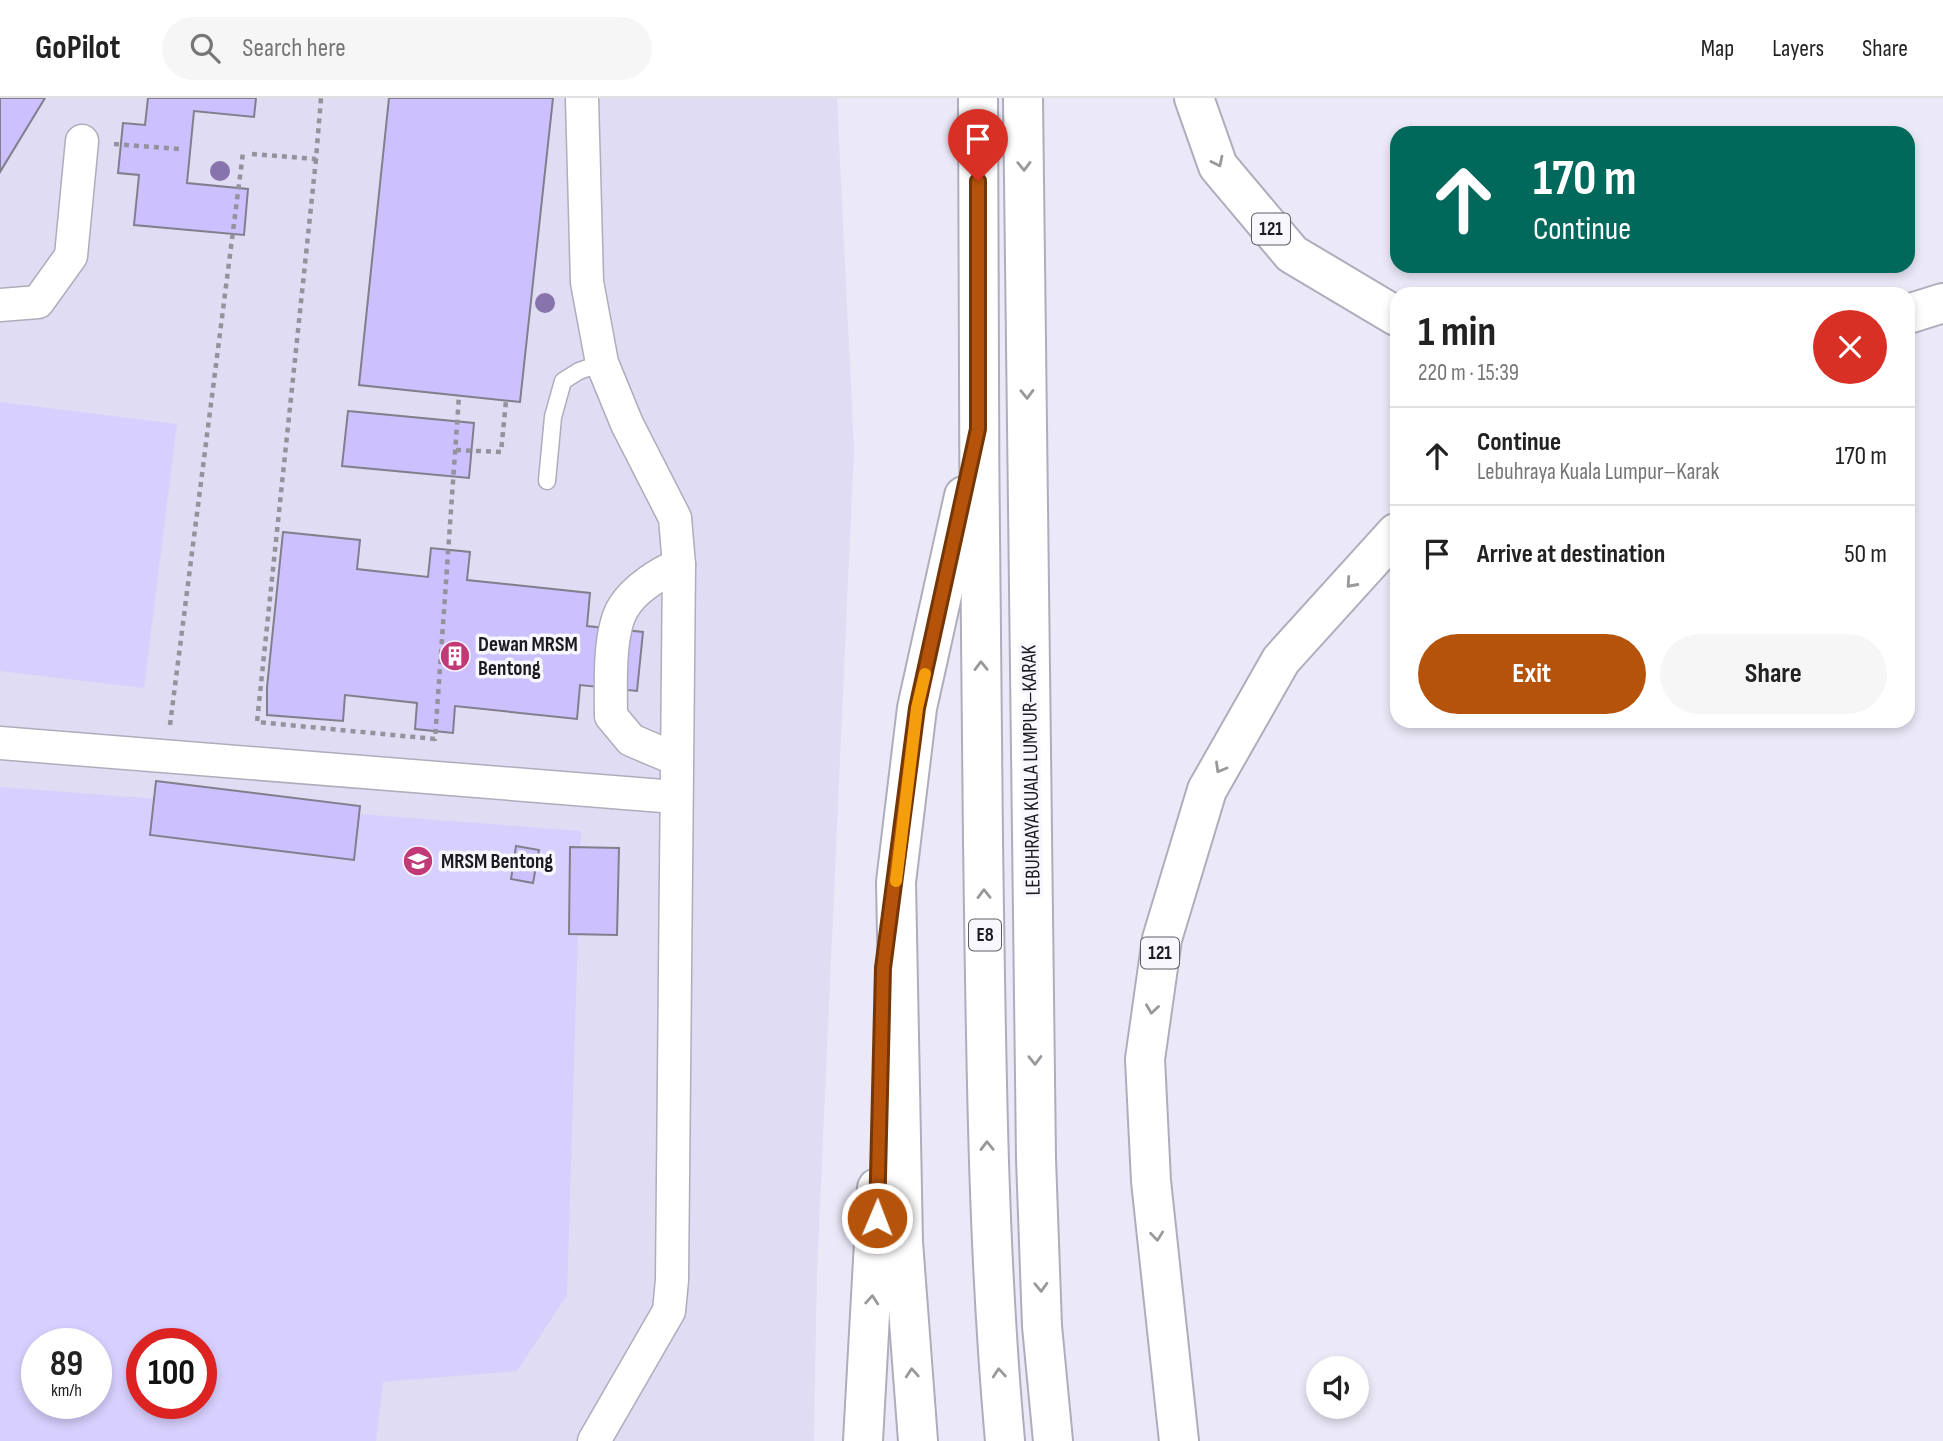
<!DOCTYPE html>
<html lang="en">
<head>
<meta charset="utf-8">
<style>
	body { margin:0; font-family:"Sofia Sans Condensed",sans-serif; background:#f6f6f6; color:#222; height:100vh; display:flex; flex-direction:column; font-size:26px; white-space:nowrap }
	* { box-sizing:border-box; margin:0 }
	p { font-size:23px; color:#767676 }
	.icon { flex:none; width:38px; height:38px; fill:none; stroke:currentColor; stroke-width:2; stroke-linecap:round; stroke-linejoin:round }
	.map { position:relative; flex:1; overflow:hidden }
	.details { position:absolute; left:1390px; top:189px; width:525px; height:441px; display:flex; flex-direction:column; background:#fff; border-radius:21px; box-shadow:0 4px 10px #0003 }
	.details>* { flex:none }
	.top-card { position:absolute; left:1390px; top:28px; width:525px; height:147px; border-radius:21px; box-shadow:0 4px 10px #0003; background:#00695c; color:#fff; overflow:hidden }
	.tools { position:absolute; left:1306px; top:1258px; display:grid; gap:14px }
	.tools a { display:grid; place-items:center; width:63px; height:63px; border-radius:50%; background:#fff; box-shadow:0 4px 10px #0003; font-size:35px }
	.speed { position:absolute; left:21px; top:1230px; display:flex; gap:14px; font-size:35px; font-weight:700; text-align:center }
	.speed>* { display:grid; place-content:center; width:91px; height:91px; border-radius:50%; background:#fff; box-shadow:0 4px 10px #0003; line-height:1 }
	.speed small { font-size:18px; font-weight:400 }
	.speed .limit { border:10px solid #d22; background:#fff; color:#111 }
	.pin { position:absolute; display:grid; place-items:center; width:60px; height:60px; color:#fff; margin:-72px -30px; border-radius:50% 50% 50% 0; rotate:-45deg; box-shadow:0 0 7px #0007 }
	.pin .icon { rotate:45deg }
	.me { position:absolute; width:77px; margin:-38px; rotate:1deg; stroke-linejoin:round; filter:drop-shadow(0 0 5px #0008) }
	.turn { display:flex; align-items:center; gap:24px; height:147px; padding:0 28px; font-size:32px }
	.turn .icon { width:91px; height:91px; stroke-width:2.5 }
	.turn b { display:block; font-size:49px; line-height:60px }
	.round { display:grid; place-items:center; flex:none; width:74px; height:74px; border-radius:37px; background:#f6f6f6 }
	.summary { display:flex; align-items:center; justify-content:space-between; height:119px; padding:0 28px }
	h1 { font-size:42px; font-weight:700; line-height:52px }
	.action { display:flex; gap:14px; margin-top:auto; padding:14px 28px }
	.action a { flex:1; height:80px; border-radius:42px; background:#b45309; color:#fff; font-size:28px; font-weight:700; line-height:80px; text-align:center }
	.action a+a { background:#f6f6f6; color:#222 }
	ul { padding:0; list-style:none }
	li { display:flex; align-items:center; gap:21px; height:98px; padding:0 28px; border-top:2px solid #e0e0e0 }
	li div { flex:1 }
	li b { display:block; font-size:26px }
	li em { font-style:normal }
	header { display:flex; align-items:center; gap:42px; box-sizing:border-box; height:98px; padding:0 35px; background:#fff; border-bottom:2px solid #e0e0e0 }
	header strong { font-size:33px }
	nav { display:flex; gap:38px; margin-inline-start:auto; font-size:24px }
	.search { width:490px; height:63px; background:#f6f6f6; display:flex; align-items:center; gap:18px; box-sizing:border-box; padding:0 24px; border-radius:38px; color:#767676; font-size:26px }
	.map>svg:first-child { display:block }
	.built { fill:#e0dcf3; fill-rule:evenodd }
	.green { fill:#d7cffd; fill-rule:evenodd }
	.building { fill:#ccc0fe; stroke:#817f8c; stroke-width:2 }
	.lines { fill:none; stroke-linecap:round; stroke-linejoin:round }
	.lane-casing { stroke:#afadbb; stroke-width:19 }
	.street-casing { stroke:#afadbb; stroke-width:35 }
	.highway-casing { stroke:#afadbb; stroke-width:42 }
	.path { stroke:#94929d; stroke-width:4.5; stroke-dasharray:5 5; stroke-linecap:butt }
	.lane { stroke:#fff; stroke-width:16 }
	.street { stroke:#fff; stroke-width:32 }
	.highway { stroke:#fff; stroke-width:38 }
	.tree { fill:#8774ac }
	.oneway { stroke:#99989b }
	.route-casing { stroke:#753606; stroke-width:18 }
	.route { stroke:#b45309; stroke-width:12 }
	.slow { stroke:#f59e0b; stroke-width:12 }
	.labels { text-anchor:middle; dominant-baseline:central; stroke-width:7; stroke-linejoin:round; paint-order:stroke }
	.shield { fill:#f8f7fd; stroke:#5e5d62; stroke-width:2 }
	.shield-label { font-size:19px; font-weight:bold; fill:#1c1b20 }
	.poi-label { font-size:21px; font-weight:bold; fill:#1c1b20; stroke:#f8f7fd; text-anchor:start }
	.street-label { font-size:21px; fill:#1c1b20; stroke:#f8f7fd }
</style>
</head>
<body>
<header>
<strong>GoPilot</strong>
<div class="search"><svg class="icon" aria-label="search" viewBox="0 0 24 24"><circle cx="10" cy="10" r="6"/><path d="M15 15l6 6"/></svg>Search here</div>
<nav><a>Map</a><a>Layers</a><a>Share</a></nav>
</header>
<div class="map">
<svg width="1943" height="1343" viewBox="0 0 1943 1343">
	<rect width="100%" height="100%" fill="#ebe9f8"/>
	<path class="built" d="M0 0H837L854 351 817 1174 814 1343H0ZM37 1246H96V1306H37ZM142 1246H201V1306H142Z"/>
	<g class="green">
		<path d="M0 304 177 326 144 590 0 573Z"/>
		<path d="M0 689 581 733 567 1197 517 1273 383 1284 376 1343H0ZM37 1246H96V1306H37ZM142 1246H201V1306H142Z"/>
	</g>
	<g class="building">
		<path d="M0 0H45L0 74Z"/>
		<path d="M148 0H256L254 19 194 13 187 85 248 91 244 137 134 127 139 77 118 75 123 25 145 27Z"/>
		<path d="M389 0H553L520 304 359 287Z"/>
		<path d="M348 313 474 325 469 380 342 368Z"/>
		<path d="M283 434 360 442 357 471 428 479 431 450 470 454 467 482 590 495 587 528 643 534 637 593 580 587 577 621 455 608 453 635 415 631 417 605 345 597 343 623 267 617V589Z"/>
		<path d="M156 683 360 708 354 762 150 737Z"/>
		<path d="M516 748 539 752 533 785 511 781Z"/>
		<path d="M570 749 619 750 617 837 569 836Z"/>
	</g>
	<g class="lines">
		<g class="lane-casing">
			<path id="lane" d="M547 383 553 319 563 283 579 273 602 265"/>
		</g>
		<g class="street-casing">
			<g id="street">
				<path d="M582 0 587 184 602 265 627 326 675 420 679 467 672 1182 669 1213 594 1343"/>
				<path d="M0 207 38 204 71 158 82 43"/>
				<path d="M0 645 675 699"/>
				<path d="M676 661 631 642 611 618C611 589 608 535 623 510 634 491 660 475 679 467"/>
			</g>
		</g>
		<g class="highway-casing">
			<g id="highway">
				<path d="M978 0C978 248 980 495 983 743 986 943 987 1143 1005 1343"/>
				<path d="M1023 0 1036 1061 1042 1228 1053 1343"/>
				<path d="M1194 0 1218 68 1292 156 1396 218"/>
				<path d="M1908 216 1943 205"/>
				<path d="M863 1343 877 1090"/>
				<path d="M918 1343 903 1144 896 784 917 610 964 398"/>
				<path d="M1179 1343 1151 1083 1145 961 1162 841 1207 692 1281 562 1396 435"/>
			</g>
		</g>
		<g class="path">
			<path d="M114 46 180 51"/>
			<path d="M252 56 316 61 321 0"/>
			<path d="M316 61 257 624 435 641 459 298"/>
			<path d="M456 352 501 354 506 303"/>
			<path d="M170 627 243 55"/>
		</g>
		<use href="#lane" class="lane"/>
		<use href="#street" class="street"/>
		<use href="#highway" class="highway"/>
	</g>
	<g class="tree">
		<circle cx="220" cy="73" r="10"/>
		<circle cx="545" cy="205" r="10"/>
	</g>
	<defs><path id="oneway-chevron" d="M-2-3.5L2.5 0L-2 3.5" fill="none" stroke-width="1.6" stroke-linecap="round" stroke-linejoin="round" transform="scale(1.75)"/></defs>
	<g class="oneway">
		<use href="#oneway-chevron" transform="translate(1218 64) rotate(64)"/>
		<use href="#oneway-chevron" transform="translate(1024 68) rotate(89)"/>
		<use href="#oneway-chevron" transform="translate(1027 296) rotate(89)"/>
		<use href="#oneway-chevron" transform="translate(1351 485) rotate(132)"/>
		<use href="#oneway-chevron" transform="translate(981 568) rotate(-91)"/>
		<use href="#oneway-chevron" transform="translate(1220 670) rotate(120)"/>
		<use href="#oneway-chevron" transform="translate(984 796) rotate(-91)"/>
		<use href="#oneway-chevron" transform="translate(1152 911) rotate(98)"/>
		<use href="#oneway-chevron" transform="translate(1035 962) rotate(89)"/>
		<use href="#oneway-chevron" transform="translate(987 1048) rotate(-91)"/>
		<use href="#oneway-chevron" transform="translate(1157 1138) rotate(84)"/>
		<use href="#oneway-chevron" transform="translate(1041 1189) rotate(88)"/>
		<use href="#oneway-chevron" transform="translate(872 1202) rotate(-86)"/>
		<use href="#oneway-chevron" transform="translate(912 1275) rotate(-94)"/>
		<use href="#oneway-chevron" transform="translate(999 1275) rotate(-95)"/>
	</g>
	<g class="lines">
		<g class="route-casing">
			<path id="route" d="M877 1120 883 870 917 610 978 331V83"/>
		</g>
		<use href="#route" class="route"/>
		<path class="slow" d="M896 783 917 610 925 576"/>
	</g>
	<defs>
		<g id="building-disc" transform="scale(1.575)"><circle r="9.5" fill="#c13976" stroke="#f8f7fd"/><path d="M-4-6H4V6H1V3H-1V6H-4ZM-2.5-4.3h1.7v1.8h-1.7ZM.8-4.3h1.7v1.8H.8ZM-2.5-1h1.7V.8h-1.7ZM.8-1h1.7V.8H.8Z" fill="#fff"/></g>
		<g id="school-disc" transform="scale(1.575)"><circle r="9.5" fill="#c13976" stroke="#f8f7fd"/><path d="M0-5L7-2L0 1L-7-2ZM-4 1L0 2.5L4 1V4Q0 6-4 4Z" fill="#fff"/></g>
	</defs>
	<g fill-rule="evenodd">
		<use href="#building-disc" x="455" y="558"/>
		<use href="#school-disc" x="418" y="763"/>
	</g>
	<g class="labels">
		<g class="shield">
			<rect x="1252" y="115.5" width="38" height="31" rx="5"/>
			<rect x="969" y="821.5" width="32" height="31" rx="5"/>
			<rect x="1141" y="839.5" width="38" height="31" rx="5"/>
		</g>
		<g class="shield-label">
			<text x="1271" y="131">121</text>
			<text x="985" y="837">E8</text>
			<text x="1160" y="855">121</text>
		</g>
		<g class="poi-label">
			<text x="478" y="546">Dewan MRSM<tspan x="478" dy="24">Bentong</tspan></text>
			<text x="441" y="763">MRSM Bentong</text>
		</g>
		<g class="street-label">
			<text transform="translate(1031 672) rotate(-91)">LEBUHRAYA KUALA LUMPUR–KARAK</text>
		</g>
	</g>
</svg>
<div class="tools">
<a><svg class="icon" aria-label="sound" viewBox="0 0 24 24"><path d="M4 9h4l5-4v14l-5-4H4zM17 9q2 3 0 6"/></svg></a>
</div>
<div class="speed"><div>89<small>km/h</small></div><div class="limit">100</div></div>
<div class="pin" style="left:978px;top:83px;background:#d93025"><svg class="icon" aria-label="arrive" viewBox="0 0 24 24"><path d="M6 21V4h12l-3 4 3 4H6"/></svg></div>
<svg class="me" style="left:877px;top:1120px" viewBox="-20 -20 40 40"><circle r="17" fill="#b45309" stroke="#fff" stroke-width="3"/><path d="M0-11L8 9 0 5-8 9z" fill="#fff"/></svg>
<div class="top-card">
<div class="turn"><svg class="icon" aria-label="ahead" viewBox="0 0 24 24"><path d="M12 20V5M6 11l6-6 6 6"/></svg><div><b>170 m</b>Continue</div></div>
</div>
<section class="details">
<div class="summary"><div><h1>1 min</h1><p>220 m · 15:39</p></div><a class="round" style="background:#d93025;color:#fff"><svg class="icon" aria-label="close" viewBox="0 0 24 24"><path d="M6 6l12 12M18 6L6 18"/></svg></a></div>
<ul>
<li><svg class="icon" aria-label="ahead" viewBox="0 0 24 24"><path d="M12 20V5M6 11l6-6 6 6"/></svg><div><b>Continue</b><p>Lebuhraya Kuala Lumpur–Karak</p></div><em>170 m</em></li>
<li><svg class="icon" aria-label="arrive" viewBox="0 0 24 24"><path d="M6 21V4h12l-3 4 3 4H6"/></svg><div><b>Arrive at destination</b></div><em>50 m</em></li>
</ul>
<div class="action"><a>Exit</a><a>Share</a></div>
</section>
</div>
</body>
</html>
